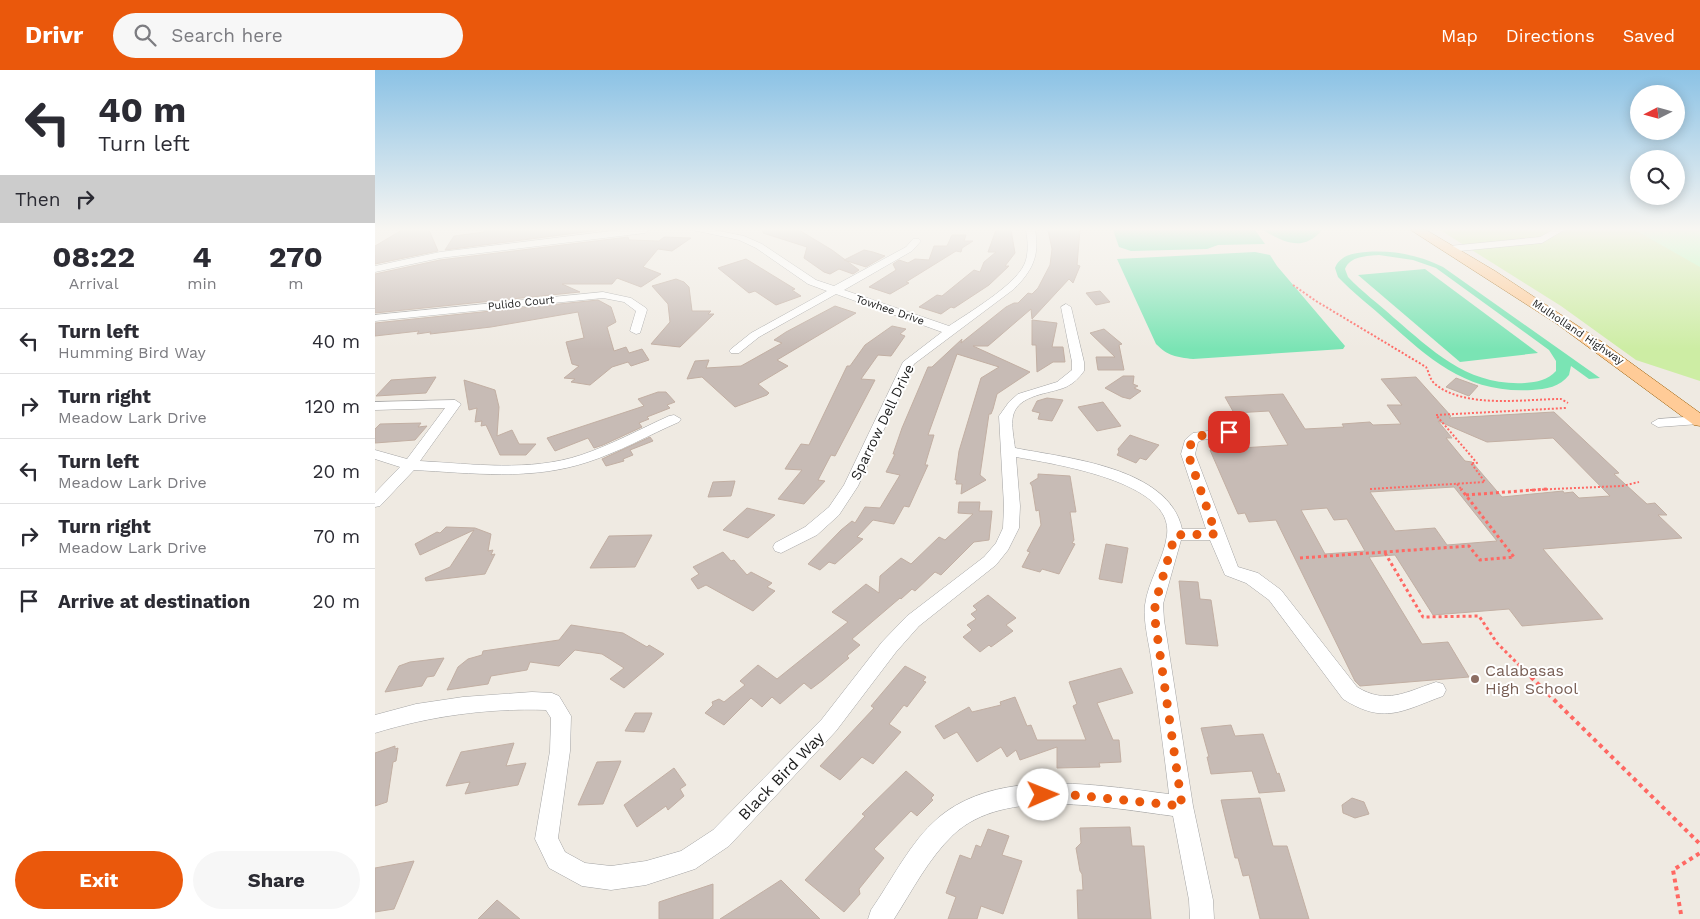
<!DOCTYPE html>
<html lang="en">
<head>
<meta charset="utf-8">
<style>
	body { margin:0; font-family:"Work Sans",sans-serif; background:#f7f7f7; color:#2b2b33; height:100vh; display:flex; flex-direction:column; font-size:19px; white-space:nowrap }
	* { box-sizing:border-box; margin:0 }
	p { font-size:16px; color:#7c7c81 }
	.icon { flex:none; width:28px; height:28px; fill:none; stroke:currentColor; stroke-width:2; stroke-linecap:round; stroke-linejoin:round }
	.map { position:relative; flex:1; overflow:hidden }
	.drawer { display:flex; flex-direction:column; background:#fff; width:375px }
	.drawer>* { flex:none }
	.guide { background:#fff; color:#2b2b33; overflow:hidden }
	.needle { width:32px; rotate:264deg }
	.controls { position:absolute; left:1255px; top:15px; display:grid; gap:10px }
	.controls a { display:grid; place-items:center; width:55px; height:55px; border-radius:50%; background:#fff; box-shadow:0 2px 12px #0003; font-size:25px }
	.pin { position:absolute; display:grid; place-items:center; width:42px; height:42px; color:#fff; margin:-21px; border-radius:10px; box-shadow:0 2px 8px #0006 }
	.me { position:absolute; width:55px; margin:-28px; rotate:89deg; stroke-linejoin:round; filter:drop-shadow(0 0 4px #0008) }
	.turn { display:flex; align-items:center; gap:18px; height:105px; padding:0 15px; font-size:22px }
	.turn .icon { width:65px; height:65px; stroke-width:2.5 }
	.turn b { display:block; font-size:35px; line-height:42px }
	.then { display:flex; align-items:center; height:48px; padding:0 15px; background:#0003; gap:10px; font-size:19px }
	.eta { display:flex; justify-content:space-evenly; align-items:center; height:85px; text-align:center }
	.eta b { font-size:30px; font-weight:700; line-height:35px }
	.primary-button { display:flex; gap:10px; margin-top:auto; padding:10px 15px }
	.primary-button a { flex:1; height:58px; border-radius:30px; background:#ea580c; color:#fff; font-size:20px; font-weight:700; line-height:58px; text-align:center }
	.primary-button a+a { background:#f7f7f7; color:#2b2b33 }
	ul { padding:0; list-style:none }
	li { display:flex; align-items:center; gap:15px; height:65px; padding:0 15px; border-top:1px solid #e1e1e2 }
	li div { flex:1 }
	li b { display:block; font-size:19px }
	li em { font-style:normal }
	header { display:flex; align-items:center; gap:30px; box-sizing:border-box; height:70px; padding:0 25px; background:#ea580c; color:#fff }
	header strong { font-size:24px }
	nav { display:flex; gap:28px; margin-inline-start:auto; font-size:18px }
	.search { width:350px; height:45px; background:#f7f7f7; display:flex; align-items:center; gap:12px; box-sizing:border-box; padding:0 18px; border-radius:28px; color:#7c7c81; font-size:19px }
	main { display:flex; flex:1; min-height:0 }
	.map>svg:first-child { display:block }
	.grass { fill:#cdeda4 }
	.park { fill:#bbfdbc }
	.pitch { fill:#7ae4b4; fill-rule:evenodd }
	.building { fill:#c7bbb5; stroke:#c2afa3; fill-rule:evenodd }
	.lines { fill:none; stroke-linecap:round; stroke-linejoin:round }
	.minor-casing { stroke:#a4a4a4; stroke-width:1 }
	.major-casing { stroke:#965a00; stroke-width:1 }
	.path-far2 { stroke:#ff6863; stroke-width:2; stroke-dasharray:2 2; stroke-linecap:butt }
	.path-far1 { stroke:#ff6863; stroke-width:3; stroke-dasharray:3 3; stroke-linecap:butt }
	.path { stroke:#ff6863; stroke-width:4; stroke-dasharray:4 4; stroke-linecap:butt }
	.minor { fill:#fff; fill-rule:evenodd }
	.major { fill:#ffcb97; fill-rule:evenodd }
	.route { stroke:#ea580c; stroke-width:9; stroke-dasharray:0 16.2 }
	.education-dot { fill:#8d6e63; stroke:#fff; stroke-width:2 }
	.labels { text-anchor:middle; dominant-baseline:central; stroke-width:4; stroke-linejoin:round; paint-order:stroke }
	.far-street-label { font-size:11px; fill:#1d1d1d; stroke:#fff }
	.street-label { font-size:14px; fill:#1d1d1d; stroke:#fff }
	.near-education-label { font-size:16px; fill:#785e54; stroke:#fff; text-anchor:start }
	.near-street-label { font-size:16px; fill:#1d1d1d; stroke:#fff }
</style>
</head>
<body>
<header>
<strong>Drivr</strong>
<div class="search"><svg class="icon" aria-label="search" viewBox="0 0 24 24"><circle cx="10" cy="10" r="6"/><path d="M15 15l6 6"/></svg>Search here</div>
<nav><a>Map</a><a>Directions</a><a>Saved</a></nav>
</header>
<main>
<section class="drawer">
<div class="guide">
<div class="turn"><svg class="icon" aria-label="left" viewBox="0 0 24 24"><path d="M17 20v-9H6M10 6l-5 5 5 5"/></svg><div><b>40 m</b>Turn left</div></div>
<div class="then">Then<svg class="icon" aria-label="right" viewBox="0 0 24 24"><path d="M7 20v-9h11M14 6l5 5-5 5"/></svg></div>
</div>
<div class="eta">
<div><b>08:22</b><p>Arrival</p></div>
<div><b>4</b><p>min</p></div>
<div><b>270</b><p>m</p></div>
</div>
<ul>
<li><svg class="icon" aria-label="left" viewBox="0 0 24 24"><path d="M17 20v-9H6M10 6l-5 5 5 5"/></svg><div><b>Turn left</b><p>Humming Bird Way</p></div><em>40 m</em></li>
<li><svg class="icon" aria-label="right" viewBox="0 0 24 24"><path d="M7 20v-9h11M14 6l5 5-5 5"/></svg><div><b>Turn right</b><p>Meadow Lark Drive</p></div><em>120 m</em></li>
<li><svg class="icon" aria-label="left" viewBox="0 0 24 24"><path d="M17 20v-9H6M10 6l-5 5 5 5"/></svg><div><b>Turn left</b><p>Meadow Lark Drive</p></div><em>20 m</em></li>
<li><svg class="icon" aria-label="right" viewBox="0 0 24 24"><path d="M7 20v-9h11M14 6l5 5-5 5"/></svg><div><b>Turn right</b><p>Meadow Lark Drive</p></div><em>70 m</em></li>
<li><svg class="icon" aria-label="arrive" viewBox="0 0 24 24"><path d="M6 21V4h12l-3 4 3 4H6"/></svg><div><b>Arrive at destination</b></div><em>20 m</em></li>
</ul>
<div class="primary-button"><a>Exit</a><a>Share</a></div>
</section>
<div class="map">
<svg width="1325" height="849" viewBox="0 0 1325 849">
	<rect width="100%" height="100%" fill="#efeae2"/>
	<path class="grass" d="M1065 160H1325V311L1261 290 1186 236Z"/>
	<path class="park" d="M1260 160H1325V197Z"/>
	<g class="pitch">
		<path d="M738 160H880L890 174 843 175 832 179 756 181 744 177Z"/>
		<path d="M888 160H947C928 182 910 173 888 160Z"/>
		<path d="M880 182 895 185 902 196 970 276 968 279 818 289C801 287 793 286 781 274L742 189Z"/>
		<path d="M991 182C1018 180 1044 185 1068 197L1225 308 1214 309 1196 296 1194 305C1185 317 1171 319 1157 320 1092 324 1056 290 1012 251 996 236 978 223 963 207L960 198C965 185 979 183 991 182ZM1004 185 1038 190 1061 198 1174 280 1181 291V301C1173 310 1162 312 1150 313 1093 316 1059 282 1019 248 1004 234 987 222 973 207L970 199C975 186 992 186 1004 185Z"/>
		<path d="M1050 199 1163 283 1085 292 983 205Z"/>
	</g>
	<g class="building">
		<path d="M27 160H54L63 181 0 194V176Z"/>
		<path d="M110 160H225L70 180 79 166 109 162Z"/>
		<path d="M388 160H424L457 180 484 200 478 204 464 199 455 204 449 202 429 188 432 177 388 163Z"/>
		<path d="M621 160H636L640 183 630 196H634L614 215 579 238 576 237 566 244 544 237 562 225 567 226 599 200 605 202 609 192 621 182H613Z"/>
		<path d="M673 160H705L702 195 705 196 698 213 694 209 657 249 656 239 613 276H598L655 302 622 324 618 339 616 344H614L605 405 611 410 586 424 587 414H581L582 410H580L584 381 606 308 624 297 582 284 553 365H559L550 395H553L534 437 529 436 519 454 498 450 482 467 488 469 460 494 454 492 445 500 433 494 466 460 477 451 480 453 490 437 505 438 525 405 511 402 520 384H518L527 358 553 297H557L587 269 586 273 631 237 639 233H643L653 223 657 224 663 218 675 195 677 179Z"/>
		<path d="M577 165H591L589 171H598L587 178 586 182 581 181 531 212 534 213 515 224 494 217 521 200 518 194 524 190 533 193 540 189 554 190 559 176H572Z"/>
		<path d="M253 167 254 170 284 171 289 167 316 168 297 181 283 179 268 197 286 204 266 217 242 208 237 214H187L205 222 0 243V204L65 190Z"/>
		<path d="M489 180 498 182 510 186 491 197 469 190Z"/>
		<path d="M371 189 420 219 417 220 426 226 401 235 380 221 374 223 343 198Z"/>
		<path d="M301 209 309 212 314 217 317 241H336L333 244H339L305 277 276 274 295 252 293 234 277 216Z"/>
		<path d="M725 221 735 232 721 235 711 223Z"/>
		<path d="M223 230 236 237 241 252 232 257 239 281 251 277 254 283 267 279 274 290 256 296 253 292 237 297 215 315 196 312 200 309 189 308 204 296 197 294 191 272 209 268 203 242 116 257 55 264 56 262 42 264 44 261 0 266V253Z"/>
		<path d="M460 236 481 243 402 290 413 296 383 314 394 323 392 325 360 337 327 307 312 309 320 291 334 290 331 298 366 296 407 273 399 270 411 262Z"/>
		<path d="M657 250 682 253 677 277H688L690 292H678L662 302 661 275H657Z"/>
		<path d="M517 256 531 259 525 264 530 266 516 286 503 285 486 309 500 310 460 386 456 385 443 410 450 411 429 434 403 429 427 400 410 399 426 374 434 375 472 296H475L490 275Z"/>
		<path d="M729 259 747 274 744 275 749 300H723L721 287H740L715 263Z"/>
		<path d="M748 306H759L758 314 763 316 759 318 766 321 755 329 747 327 730 318Z"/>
		<path d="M61 307 51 323 1 326 16 310Z"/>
		<path d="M1041 307 1076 346 1074 348 1179 342 1244 403 1239 404 1272 434 1280 433 1292 445H1283L1307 468 1168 479 1228 549 1147 556 1134 539 1058 545 1020 485 994 487 1047 574 1073 572 1094 607 985 616 980 611 901 450 874 452 870 443 863 444 835 380 913 375 894 341 859 343 850 327 908 324 930 359 969 357 967 354 995 352 998 355 1026 354 1012 335H1027L1006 309ZM1063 351 1112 372 1178 368 1235 426 1204 428 1198 422 1189 423 1188 421 1127 427 1097 392 1090 391 1071 368H1077ZM1079 417 1122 471 1072 475 1060 458 1020 461 995 422ZM952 438 959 450 972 449 990 481 950 484 926 440Z"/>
		<path d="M1081 308 1103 316 1094 326 1071 317Z"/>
		<path d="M89 310 120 320 124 337 122 366 137 360 144 374H161L151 385H125L111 355 106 356 107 351 100 352 102 338 94 340Z"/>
		<path d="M283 322H291L300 332 292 335 295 338 272 347 274 349 264 353 267 357 228 375 219 378 213 368 180 381 172 368 269 336 263 329Z"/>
		<path d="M672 328 688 330 677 351 663 349 665 343 657 341 662 331Z"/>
		<path d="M728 332 746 356 722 361 703 337Z"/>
		<path d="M46 353 43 357 52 356 40 370 0 373V359L5 354Z"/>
		<path d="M755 365 769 370 784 375 771 390 765 388 761 393 742 385 744 382 743 379Z"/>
		<path d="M275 367 278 371 255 380 258 385 248 389 249 391 231 396 227 389Z"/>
		<path d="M663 404 695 406 701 442H695L699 470 697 473 700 474 684 504 667 499 665 502 647 497 655 482 652 481 666 455 664 440 661 441 657 416 655 413 663 408Z"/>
		<path d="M360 411 356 426 333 427 338 412Z"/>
		<path d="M584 432H605L604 441H617L614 470 599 472 566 505 560 502 540 521 537 519 526 529 525 528 477 569 485 575 472 586 474 588 448 610 436 619 429 613 405 634 397 627 387 637 376 628 349 655 330 643 338 635 337 632 344 629 349 632 370 615 365 611 383 595 402 609 473 552 457 542 491 514 504 523 505 506 526 488 536 494 564 467 570 470 598 444 583 443Z"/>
		<path d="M372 438 400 445 373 468 348 460Z"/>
		<path d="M71 457 100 458 116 464 113 481 118 480 116 485 120 484 110 504 51 511 50 508 75 497 99 460 45 485 40 474 62 462 65 463Z"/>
		<path d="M277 465 260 497 215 498 234 466Z"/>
		<path d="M731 474 753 478 747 513 724 509Z"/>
		<path d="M348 482 356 491 359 490 372 505 376 502 397 513 392 517 400 521 378 541 331 515 323 519 316 509 324 504 318 497Z"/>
		<path d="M804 511 823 512 825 529 836 530 843 576 811 574Z"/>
		<path d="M613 525 641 548 631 555 638 561 616 577 614 575 605 582 588 567 597 560 592 555 601 549 596 544 602 540 598 536Z"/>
		<path d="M196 555 248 563 272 577 274 575 289 584 249 618 235 609 249 598 227 584 200 580 184 596 155 592 152 600 116 606 113 614 72 620 83 597 93 589 107 585 108 581 184 570Z"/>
		<path d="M69 588 59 606 52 607 47 616 10 622 24 596 35 592Z"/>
		<path d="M530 596 551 607 548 611 551 612 532 637 529 635 514 654 526 662 498 694 487 687 465 710 445 696 499 638 496 636Z"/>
		<path d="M746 598 758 623 722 633 738 670H744L746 692 724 693 725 697 682 698V677L645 690 641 680 632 687 626 677 602 692 582 662 569 669 560 656 594 637 597 642 626 635 625 632 640 627 652 656 656 655 662 670H711L698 636 702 634 694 612Z"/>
		<path d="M260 643H277L269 662 250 661Z"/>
		<path d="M856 655 860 666 888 664 902 704 904 703 910 721 884 723 877 701 836 704 832 687H834L826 658Z"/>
		<path d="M139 673 131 696 151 693 143 715 90 724 95 712 71 716 86 682Z"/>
		<path d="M20 676V679L23 678 21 691 18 692 12 732 0 736V683Z"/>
		<path d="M246 691 228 734 203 735 222 692Z"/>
		<path d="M299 698 311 715 305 719 309 726 293 740 291 736 262 757 249 735Z"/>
		<path d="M531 701 559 725 556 728 558 730 542 746 536 741 499 779 509 788 484 819 485 824 469 842 430 810 490 746 487 744Z"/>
		<path d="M885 728 898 776H912L934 849H885L874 805 868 806 863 788H860L846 730Z"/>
		<path d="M977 728 989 732 994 744 980 748 968 743 967 735Z"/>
		<path d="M755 757 757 776H769L776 849H703L702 820H708L707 804 705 801 701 778 706 773 705 758Z"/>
		<path d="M613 759 634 766 627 785 647 791 628 844 606 836 602 849H573L581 827 571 823 585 785 596 789 601 775 606 777Z"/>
		<path d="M39 791 19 839 0 842V798Z"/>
		<path d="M406 810 445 849H345Z"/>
		<path d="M338 814V849H284V832Z"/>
		<path d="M122 830 145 849H103Z"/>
	</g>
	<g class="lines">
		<g class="minor-casing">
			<g id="minor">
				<path d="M244 160H274L270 163 65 188 0 202V196L65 182Z"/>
				<path d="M318 160H339L369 166 387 174 441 210 459 216 531 177 538 169H544L546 171 537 181 469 220 574 256C593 243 639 216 649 195 654 185 653 171 651 160H660C665 186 657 201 639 219L539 294 483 416 464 445 442 465 406 483 400 481 398 477 400 473 430 457 454 437 469 415 528 292 567 262 461 224 384 267 364 283H356L354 281 356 279 376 263 452 221 433 214 381 178 364 170Z"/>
				<path d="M1178 160H1189L1167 173 1074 182 1069 179 1074 176 1165 167Z"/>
				<path d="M228 222 256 228 271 238 272 240 265 263 261 264 255 261 261 241 249 232 228 228 0 251V245Z"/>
				<path d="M691 234 696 237 709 292V301C704 308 699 313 691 317 675 324 643 324 638 346 636 355 639 369 640 378 691 388 794 397 807 459H831L806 384 810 370 818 363 855 358 860 359 862 362 860 365 827 370 823 372 820 384 863 497 883 503 906 520 982 617C1011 635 1031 622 1061 612L1068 614 1071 620 1068 626C1027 641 1009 655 968 629L894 530 871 513 850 505 835 470H806L788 534 789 550 818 736 838 830 839 849H815L814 830 798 746C734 738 629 716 578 765 553 789 537 821 519 849H493L496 840C517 810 535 772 563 748 623 697 722 715 794 724 789 681 783 638 777 595 775 576 768 554 770 535 773 511 789 489 792 465 799 411 678 394 641 387L645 436 644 458 633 480 621 495 544 556 521 582 461 661 354 776 320 799 271 815 236 820 207 816 174 798 160 769 175 681 176 648 171 640C114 638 55 646 0 663V645L41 634 88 627 157 622 177 623 184 626 196 646 195 681 183 768 190 782 210 793 236 796 271 791 306 781 338 760 447 649 507 572 532 546 609 487 621 473 628 458 629 436 624 346 634 332 643 324 682 312 697 300V292L686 237Z"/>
				<path d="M80 330 86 334 45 391C98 394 155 402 206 385 236 375 265 359 294 346L299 345 306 349 304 352C274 365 244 382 213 392 156 411 97 403 39 400L5 436 0 437V423L25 397 0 389V380L32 389 70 338 0 340V332Z"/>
				<path d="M1325 346 1324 354 1283 357 1276 353 1283 349Z"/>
			</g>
		</g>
		<g class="major-casing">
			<path id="major" d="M1036 160H1051L1120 201 1227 272 1325 343V356L1319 355 1182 254Z"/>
		</g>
		<g class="path-far2">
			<path d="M918 215 941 231 1051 297C1054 302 1055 310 1060 314 1090 339 1150 329 1186 329L1193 333"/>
			<path d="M1061 345 1191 338"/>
			<path d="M1082 414 1087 420"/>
			<path d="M995 419 1110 412 1096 393H1102L1061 345"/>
			<path d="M1155 420 1247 416 1264 412"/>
		</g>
		<g class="path-far1">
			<path d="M1091 425 1172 419"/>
			<path d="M1010 483 1048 547 1104 546 1122 573 1157 608"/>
			<path d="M925 488 1094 476 1105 490 1139 487 1086 419"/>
		</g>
		<g class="path">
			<path d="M1156 607 1325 774"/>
			<path d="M1306 844 1298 800 1325 783"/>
		</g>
		<use href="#minor" class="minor"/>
		<use href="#major" class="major"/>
	</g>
	<linearGradient id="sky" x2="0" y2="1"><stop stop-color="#8bc2e5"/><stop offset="0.57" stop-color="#f8f6f2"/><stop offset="1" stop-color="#f8f6f2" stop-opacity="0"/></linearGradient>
	<rect width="1325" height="279" fill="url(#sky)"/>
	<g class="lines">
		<path class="route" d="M668 725 688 724 807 736 780 550V534L800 465 841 464 813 384 817 370 823 366 854 362"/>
	</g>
	<circle class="education-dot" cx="1100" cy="609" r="5"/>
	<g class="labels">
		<g class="far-street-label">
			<text transform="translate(146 233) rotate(-6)">Pulido Court</text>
			<text transform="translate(515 240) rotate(19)">Towhee Drive</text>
			<text transform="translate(1203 262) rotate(34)">Mulholland Highway</text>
		</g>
		<g class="street-label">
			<text transform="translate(507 352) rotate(-64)">Sparrow Dell Drive</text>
		</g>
		<g class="near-education-label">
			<text x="1110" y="600">Calabasas<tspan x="1110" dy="18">High School</tspan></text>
		</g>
		<g class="near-street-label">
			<text transform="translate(406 706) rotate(-46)">Black Bird Way</text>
		</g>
	</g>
</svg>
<div class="controls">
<a><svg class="needle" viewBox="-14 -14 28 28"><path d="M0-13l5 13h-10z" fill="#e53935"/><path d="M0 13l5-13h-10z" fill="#7c7c81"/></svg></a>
<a><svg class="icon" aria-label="search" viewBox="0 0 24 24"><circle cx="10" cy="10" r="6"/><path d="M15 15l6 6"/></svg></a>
</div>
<div class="pin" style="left:854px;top:362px;background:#d93025"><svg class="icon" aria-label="arrive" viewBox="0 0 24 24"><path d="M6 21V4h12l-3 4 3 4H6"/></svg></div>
<svg class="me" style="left:668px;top:725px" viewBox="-20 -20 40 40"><circle r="19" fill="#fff"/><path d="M0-13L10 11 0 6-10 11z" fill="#ea580c"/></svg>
</div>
</main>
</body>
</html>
